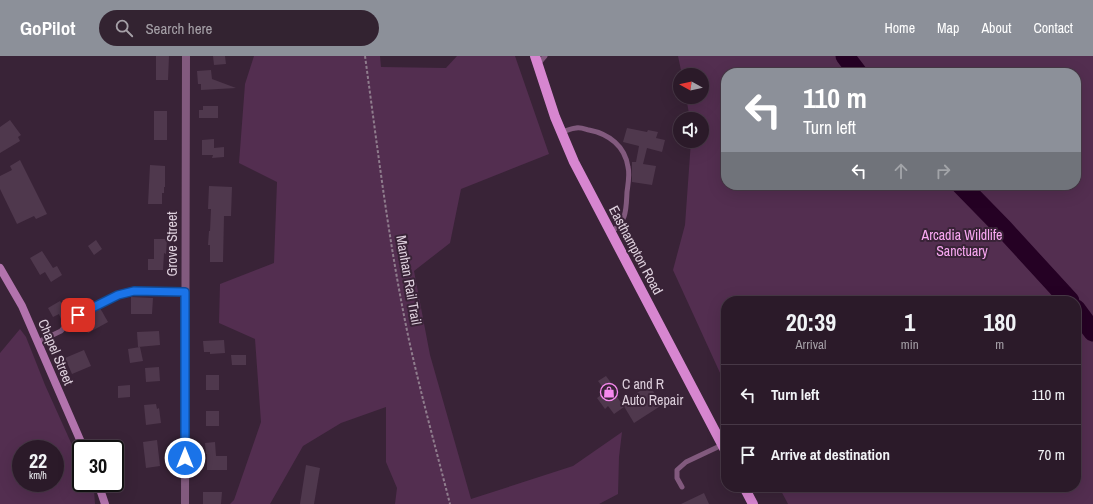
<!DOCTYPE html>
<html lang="en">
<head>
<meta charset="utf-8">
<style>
	body { margin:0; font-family:"Archivo Narrow",sans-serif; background:#332331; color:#f1f3f6; height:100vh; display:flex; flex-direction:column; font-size:15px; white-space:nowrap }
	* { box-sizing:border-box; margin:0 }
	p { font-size:13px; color:#a6a1a8 }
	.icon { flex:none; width:22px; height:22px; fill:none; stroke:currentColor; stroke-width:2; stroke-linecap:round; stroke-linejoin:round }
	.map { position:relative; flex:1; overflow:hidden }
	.side { position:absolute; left:721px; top:240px; width:360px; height:196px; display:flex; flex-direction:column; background:#2b1a29; border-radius:16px; box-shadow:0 4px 16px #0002,0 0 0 1px #473846 }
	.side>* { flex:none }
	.hud { position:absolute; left:721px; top:12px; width:360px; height:122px; border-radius:16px; box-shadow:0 4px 16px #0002,0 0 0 1px #473846; background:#8c9099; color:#fff; overflow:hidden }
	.needle { width:26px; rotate:278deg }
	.controls { position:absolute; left:673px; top:12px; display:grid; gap:8px }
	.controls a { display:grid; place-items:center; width:36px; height:36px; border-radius:50%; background:#2b1a29; box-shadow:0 4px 16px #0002,0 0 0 1px #473846; font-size:20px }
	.speed { position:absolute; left:12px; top:384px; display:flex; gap:8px; font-size:20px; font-weight:700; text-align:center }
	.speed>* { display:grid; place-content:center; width:52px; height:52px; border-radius:50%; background:#2b1a29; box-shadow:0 4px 16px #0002,0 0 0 1px #473846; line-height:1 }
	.speed small { font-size:10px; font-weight:400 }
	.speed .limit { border:2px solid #111; border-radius:6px; background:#fff; color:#111 }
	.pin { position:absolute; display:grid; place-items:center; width:34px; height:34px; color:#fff; margin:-17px; border-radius:8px; box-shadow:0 2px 6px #0006 }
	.me { position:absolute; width:44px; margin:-22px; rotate:0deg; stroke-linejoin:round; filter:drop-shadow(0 0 3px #0008) }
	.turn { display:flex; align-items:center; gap:14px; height:84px; padding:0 16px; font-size:18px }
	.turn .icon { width:52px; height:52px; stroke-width:2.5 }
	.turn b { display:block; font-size:28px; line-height:34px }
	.lanes { display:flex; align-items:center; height:38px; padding:0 16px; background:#0003; justify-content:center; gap:20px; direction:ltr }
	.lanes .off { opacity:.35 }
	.eta { display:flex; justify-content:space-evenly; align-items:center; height:68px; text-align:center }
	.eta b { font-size:24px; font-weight:700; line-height:28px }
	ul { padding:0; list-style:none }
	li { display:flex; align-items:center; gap:12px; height:60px; padding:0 16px; border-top:1px solid #473846 }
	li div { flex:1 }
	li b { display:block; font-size:15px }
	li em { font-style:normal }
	header { display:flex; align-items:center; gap:24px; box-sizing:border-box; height:56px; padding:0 20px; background:#8c9099; color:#fff }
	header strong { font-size:19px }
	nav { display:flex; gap:22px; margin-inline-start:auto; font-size:14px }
	.search { width:280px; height:36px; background:#332331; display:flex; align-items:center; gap:10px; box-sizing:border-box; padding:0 14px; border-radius:22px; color:#a6a1a8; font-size:15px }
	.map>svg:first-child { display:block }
	.green { fill:#532e50; fill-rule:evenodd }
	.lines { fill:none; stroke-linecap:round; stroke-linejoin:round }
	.river { stroke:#250124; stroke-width:19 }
	.building { fill:#4f384d }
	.path { stroke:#8f7d8d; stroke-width:2; stroke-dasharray:3 2; stroke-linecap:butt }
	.service { stroke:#825a7e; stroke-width:5 }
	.minor { stroke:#825a7e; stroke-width:8 }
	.secondary { stroke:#b273ad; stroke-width:8 }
	.primary { stroke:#d786d0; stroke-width:10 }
	.route-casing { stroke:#114b97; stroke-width:10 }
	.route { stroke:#1a73e8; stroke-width:7 }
	.labels { text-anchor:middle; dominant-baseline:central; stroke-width:4; stroke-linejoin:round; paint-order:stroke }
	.park-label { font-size:14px; fill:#f9a8f2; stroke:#392337 }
	.street-label { font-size:14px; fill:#ded0dd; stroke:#392337 }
	.poi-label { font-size:14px; fill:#ded0dd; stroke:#392337; text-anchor:start }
</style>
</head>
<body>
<header>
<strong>GoPilot</strong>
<div class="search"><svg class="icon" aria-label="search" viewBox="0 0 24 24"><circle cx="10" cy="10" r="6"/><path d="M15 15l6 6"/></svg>Search here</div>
<nav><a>Home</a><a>Map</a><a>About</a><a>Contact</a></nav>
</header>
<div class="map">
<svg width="1093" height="448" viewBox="0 0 1093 448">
	<rect width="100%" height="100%" fill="#392337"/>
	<g class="green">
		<path d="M254 0H380L381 11 446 12 457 0H515L549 98 461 133 450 187 414 215 430 299 471 443 573 410 622 376 619 401 618 438 599 448H395L397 432 386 406V351L341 367 303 390 270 448H230L234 444 261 366 255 283 219 267 220 228 274 207 277 126 239 107 245 28Z"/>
		<path d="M678 0H1093V448H788L779 431H1076V245H726V330L673 214 685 169 691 85H702V63H690L686 41H702V19H682ZM726 17H1076V129H726Z"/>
		<path d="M20 273 26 281 45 329 81 409V427H90L94 434 95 448H0V297ZM21 393H55V427H21Z"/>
	</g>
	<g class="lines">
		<g class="river">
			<path d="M845 0 858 17"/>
			<path d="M961 129 1004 173 1070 245"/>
			<path d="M1076 253 1093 276"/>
		</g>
	</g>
	<g class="building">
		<path d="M156 0H169L168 24H156Z"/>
		<path d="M213 0H225L226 8 214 9Z"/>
		<path d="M211 14 212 23 236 32 201 34V28H198L197 15Z"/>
		<path d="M203 50H218V62H199V54H203Z"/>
		<rect x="154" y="55" width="13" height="29"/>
		<path d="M10 64 21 79 18 81 20 85 0 97V71Z"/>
		<path d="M627 72 647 76 648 74 658 76 656 82 665 84 662 96 647 92 643 108 656 110 652 129 632 126V106H636L639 90 623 86Z"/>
		<path d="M214 83V92L224 91V101L212 102 213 99H202V84Z"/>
		<path d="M20 104 47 158 36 163 34 160 17 168 0 133V120L12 114 10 110Z"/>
		<path d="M150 109 165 110V131H164V137H162V148H148Z"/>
		<path d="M209 130 232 131 231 160H224L223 206H210V189H208L209 175H210L211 153H208Z"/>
		<path d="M154 183H167L166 198 164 197 163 214H148V203H154Z"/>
		<path d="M96 184 102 193 94 199 88 190Z"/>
		<path d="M42 195 53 212 57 210 62 219 51 226 45 216 40 219 30 202Z"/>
		<path d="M131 241 153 242 152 258H131Z"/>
		<path d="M70 244 76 255 61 263 59 258 53 261 48 252 60 245 62 248Z"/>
		<path d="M100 252 108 266 88 277 80 262Z"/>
		<path d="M159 275 160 289 138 291 137 276Z"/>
		<path d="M224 284 225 297 210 298V296H204L203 285Z"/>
		<path d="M140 291 143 305 130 307 128 293Z"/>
		<path d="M84 294 91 310 72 318 65 302Z"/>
		<path d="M231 299H246V309H232Z"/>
		<path d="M159 311 160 325 146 326 145 312Z"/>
		<rect x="206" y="319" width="13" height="15"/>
		<path d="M606 320 612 328 604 333 598 325Z"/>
		<path d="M130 329V341L118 342V330Z"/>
		<path d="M649 329 662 349 634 367 622 347Z"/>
		<path d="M611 332 624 351 614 358 608 350 605 353 597 342Z"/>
		<path d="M156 348 157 353 159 352 161 367 146 369 144 349Z"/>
		<rect x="206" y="355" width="13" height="15"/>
		<path d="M157 384 160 410 146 412 143 386Z"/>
		<path d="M215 386 216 400H227V414H207V398H206L205 387Z"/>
		<path d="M306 409 320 412 314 448H300Z"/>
		<path d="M203 436H222L221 448H203Z"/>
		<path d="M704 437 709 448H681Z"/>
	</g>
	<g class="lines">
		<path class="path" d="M365 0C378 95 389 190 409 284 421 339 436 393 450 448"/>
		<g class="service">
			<path d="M538 8 545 0"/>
			<path d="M562 76C566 75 572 72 576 72 580 71 585 73 589 74 609 78 625 90 628 111 630 118 628 128 627 136 626 154 627 165 611 176"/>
			<path d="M38 286 61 275 69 266 78 259 118 239 134 235 185 236"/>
			<path d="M682 431 677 422V414L686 406 722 389"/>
		</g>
		<path class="minor" d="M185 448 186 0"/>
		<g class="secondary">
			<path d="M0 212 22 250 84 393"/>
			<path d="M98 427 105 448"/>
		</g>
		<g class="primary">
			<path d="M535 0 555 61 574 106 726 396"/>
			<path d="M744 431 753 448"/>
		</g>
	</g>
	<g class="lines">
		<g class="route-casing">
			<path id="route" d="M78 259 118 239 134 235 185 236V402"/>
		</g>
		<use href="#route" class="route"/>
	</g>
	<defs>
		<g id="shop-ring" transform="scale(0.9)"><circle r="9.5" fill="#392337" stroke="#f689ee" stroke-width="1.5"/><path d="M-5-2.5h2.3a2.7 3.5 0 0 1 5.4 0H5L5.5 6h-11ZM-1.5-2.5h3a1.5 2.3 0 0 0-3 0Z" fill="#f689ee"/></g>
	</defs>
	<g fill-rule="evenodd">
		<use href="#shop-ring" x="609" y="336"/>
	</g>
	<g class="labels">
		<g class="park-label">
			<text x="962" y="179">Arcadia Wildlife<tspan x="962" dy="16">Sanctuary</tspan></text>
		</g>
		<g class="street-label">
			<text transform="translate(172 188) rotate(-90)">Grove Street</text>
			<text transform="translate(636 194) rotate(62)">Easthampton Road</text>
			<text transform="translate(409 224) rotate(80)">Manhan Rail Trail</text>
			<text transform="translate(56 296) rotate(67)">Chapel Street</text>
		</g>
		<g class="poi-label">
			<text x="622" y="328">C and R<tspan x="622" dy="16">Auto Repair</tspan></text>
		</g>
	</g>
</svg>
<div class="controls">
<a><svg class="needle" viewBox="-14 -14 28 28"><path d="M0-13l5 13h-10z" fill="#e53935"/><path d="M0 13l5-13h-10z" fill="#a6a1a8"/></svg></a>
<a><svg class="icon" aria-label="sound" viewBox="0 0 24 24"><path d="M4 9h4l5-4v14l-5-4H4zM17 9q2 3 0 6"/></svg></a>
</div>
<div class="speed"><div>22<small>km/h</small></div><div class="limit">30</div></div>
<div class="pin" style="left:78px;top:259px;background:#d93025"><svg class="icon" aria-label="arrive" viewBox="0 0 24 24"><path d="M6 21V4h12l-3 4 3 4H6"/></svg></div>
<svg class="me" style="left:185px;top:402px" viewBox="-20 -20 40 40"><circle r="17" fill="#1a73e8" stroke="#fff" stroke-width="3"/><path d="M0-11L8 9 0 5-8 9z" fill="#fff"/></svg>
<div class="hud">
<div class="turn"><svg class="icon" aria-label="left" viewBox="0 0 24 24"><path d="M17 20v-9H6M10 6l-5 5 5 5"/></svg><div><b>110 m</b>Turn left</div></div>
<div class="lanes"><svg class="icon" aria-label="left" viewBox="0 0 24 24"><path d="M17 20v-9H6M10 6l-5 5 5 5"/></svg><svg class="icon off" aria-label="ahead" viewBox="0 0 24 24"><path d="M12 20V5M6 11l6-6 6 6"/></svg><svg class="icon off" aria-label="right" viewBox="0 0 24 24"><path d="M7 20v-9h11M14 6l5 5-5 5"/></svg></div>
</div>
<section class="side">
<div class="eta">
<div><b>20:39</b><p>Arrival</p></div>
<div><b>1</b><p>min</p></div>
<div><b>180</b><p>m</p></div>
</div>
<ul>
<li><svg class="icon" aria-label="left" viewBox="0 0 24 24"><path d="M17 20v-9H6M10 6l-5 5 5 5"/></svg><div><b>Turn left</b></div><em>110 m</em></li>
<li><svg class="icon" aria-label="arrive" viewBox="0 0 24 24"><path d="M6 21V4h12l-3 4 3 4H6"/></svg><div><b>Arrive at destination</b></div><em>70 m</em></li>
</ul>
</section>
</div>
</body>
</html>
